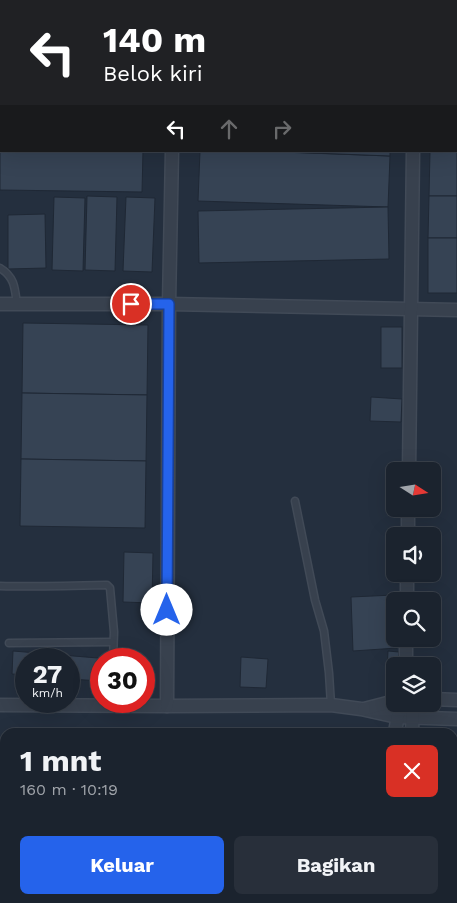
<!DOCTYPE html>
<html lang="id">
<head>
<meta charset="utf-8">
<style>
	body { margin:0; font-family:"Work Sans",sans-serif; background:#282f3a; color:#f1f3f6; height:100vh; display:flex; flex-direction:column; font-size:19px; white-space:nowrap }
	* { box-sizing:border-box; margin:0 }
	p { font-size:16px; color:#a0a4aa }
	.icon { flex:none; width:28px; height:28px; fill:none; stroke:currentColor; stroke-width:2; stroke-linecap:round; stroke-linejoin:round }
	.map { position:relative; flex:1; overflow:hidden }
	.side { position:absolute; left:0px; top:728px; width:458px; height:176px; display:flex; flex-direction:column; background:#1b232e; border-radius:15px 15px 0 0; box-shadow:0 5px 20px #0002,0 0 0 1px #39404a }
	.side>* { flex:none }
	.hud { position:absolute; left:0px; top:0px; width:458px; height:152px; box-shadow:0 5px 20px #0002,0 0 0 1px #39404a; background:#202124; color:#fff; overflow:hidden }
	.needle { width:32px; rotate:102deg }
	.fabs { position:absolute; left:386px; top:462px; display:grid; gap:10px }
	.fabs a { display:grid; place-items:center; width:55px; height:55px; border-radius:8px; background:#1b232e; box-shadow:0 5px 20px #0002,0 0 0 1px #39404a; font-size:25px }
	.speed { position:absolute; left:15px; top:648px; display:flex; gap:10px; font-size:25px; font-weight:700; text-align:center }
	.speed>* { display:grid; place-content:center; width:65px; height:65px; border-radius:50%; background:#1b232e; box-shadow:0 5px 20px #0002,0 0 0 1px #39404a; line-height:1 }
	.speed small { font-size:12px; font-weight:400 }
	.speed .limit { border:8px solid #d22; background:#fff; color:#111 }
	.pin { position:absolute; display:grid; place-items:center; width:42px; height:42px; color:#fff; margin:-21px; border:2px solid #fff; border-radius:50%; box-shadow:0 1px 5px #0007 }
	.me { position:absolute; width:55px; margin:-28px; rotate:0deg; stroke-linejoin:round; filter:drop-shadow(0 0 4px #0008) }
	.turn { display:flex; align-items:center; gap:18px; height:105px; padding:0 20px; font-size:22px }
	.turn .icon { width:65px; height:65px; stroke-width:2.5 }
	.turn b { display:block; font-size:35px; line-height:42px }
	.lanes { display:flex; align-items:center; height:48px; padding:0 20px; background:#0003; justify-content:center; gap:25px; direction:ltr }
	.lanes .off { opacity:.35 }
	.round { display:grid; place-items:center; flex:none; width:52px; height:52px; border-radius:8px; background:#282f3a }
	.overview { display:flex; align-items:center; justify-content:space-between; height:85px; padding:0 20px }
	h1 { font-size:30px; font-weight:700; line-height:38px }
	.action { display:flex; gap:10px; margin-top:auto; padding:10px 20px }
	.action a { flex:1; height:58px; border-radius:8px; background:#2563eb; color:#fff; font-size:20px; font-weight:700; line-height:58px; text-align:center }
	.action a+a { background:#282f3a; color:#f1f3f6 }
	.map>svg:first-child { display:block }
	.green { fill:#263c3f }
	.building { fill:#364354; stroke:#1f2835 }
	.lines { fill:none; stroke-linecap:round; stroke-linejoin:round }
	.lane-casing { stroke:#414a57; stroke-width:9 }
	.street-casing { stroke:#414a57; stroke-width:15 }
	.lane { stroke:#38414e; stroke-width:6 }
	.street { stroke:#38414e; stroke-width:12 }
	.route-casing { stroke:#184099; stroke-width:12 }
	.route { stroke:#2563eb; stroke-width:9 }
</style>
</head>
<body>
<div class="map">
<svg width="457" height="903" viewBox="0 0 457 903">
	<rect width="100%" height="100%" fill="#242f3e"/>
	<path class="green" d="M0 737H5V899H368V903H0Z"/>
	<g class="building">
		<rect x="298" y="0" width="91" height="1"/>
		<path d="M0 149H1V151H143L142 192 0 190Z"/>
		<path d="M200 151H254L390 156 388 207 198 201Z"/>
		<path d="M261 151H390V156Z"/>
		<path d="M430 151 457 152V196H429Z"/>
		<path d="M87 196 117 197 115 271 85 270Z"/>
		<path d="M429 196H457V238H428Z"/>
		<path d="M54 197 85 198 83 271 52 270Z"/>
		<path d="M126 197 155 198 152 272 123 271Z"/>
		<path d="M388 207 389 259 199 263 198 211Z"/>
		<path d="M45 214 46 268 8 269V215Z"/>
		<rect x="428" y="238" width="29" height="55"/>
		<path d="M23 323 148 325 147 395 22 393Z"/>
		<rect x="381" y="327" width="21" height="41"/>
		<path d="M22 393 147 395 146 461 21 459Z"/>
		<path d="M371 397 402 399 401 422 370 421Z"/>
		<path d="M21 459 146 461 145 528 20 526Z"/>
		<path d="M124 552 153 553 152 603 123 602Z"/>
		<path d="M394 595 395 639H396L397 648 353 651 351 597Z"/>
		<path d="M13 651 110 659H101V681L69 679V659H26V675L12 674Z"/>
		<path d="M388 651 399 652 398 666H395V689H386Z"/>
		<path d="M241 657 268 659 266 688 240 687Z"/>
	</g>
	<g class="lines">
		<g class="lane-casing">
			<g id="lane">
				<path d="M0 268C15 277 15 289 17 305"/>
				<path d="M295 501 315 600 324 631 329 673 331 705"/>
				<path d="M0 586C36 587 71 586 107 585L110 588 114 632 113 659"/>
				<path d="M9 643 113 642"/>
			</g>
		</g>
		<g class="street-casing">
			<g id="street">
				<path d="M175 1V0"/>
				<path d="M416 1V0"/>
				<path d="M0 304H169L457 310"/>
				<path d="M409 471 413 151"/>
				<path d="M408 536V509"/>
				<path d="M407 601V574"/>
				<path d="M406 666V639"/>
				<path d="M432 699 457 700"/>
				<path d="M0 705 167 706 331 705 361 709 397 717 457 719"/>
				<path d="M167 706 169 304 172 151"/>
				<path d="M364 709 395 701"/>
				<path d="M395 732 399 710"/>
				<path d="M412 732 413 704"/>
				<path d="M391 903V899"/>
				<path d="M415 903V899"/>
			</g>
		</g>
		<use href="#lane" class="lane"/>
		<use href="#street" class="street"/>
	</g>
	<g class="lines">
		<g class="route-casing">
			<path id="route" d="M131 304H169L167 610"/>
		</g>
		<use href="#route" class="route"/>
	</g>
</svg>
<div class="fabs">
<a><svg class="needle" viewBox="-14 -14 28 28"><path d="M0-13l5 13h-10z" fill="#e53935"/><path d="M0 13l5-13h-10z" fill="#a0a4aa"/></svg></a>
<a><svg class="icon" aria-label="sound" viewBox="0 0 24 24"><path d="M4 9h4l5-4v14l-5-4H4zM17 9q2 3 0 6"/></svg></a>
<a><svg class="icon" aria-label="search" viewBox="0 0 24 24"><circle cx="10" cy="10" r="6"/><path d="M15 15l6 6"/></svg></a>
<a><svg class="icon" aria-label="layers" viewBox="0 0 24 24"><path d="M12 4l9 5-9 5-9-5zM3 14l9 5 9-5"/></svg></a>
</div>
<div class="speed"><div>27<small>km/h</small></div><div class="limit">30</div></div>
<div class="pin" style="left:131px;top:304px;background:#d93025"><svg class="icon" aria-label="arrive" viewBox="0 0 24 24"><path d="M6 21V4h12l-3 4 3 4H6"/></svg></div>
<svg class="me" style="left:167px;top:610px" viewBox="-20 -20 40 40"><circle r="19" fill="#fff"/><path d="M0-13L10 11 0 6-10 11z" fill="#2563eb"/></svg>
<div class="hud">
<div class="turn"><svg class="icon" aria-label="left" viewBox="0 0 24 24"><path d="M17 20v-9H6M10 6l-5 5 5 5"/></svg><div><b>140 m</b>Belok kiri</div></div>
<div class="lanes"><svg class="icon" aria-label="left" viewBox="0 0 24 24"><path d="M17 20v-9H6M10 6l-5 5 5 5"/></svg><svg class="icon off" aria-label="ahead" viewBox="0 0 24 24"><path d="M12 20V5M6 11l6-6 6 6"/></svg><svg class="icon off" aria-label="right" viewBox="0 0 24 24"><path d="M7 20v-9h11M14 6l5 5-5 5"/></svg></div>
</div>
<section class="side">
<div class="overview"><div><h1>1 mnt</h1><p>160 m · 10:19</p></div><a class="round" style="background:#d93025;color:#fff"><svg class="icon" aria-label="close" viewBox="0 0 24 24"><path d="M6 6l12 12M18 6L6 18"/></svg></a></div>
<div class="action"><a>Keluar</a><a>Bagikan</a></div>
</section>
</div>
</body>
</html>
